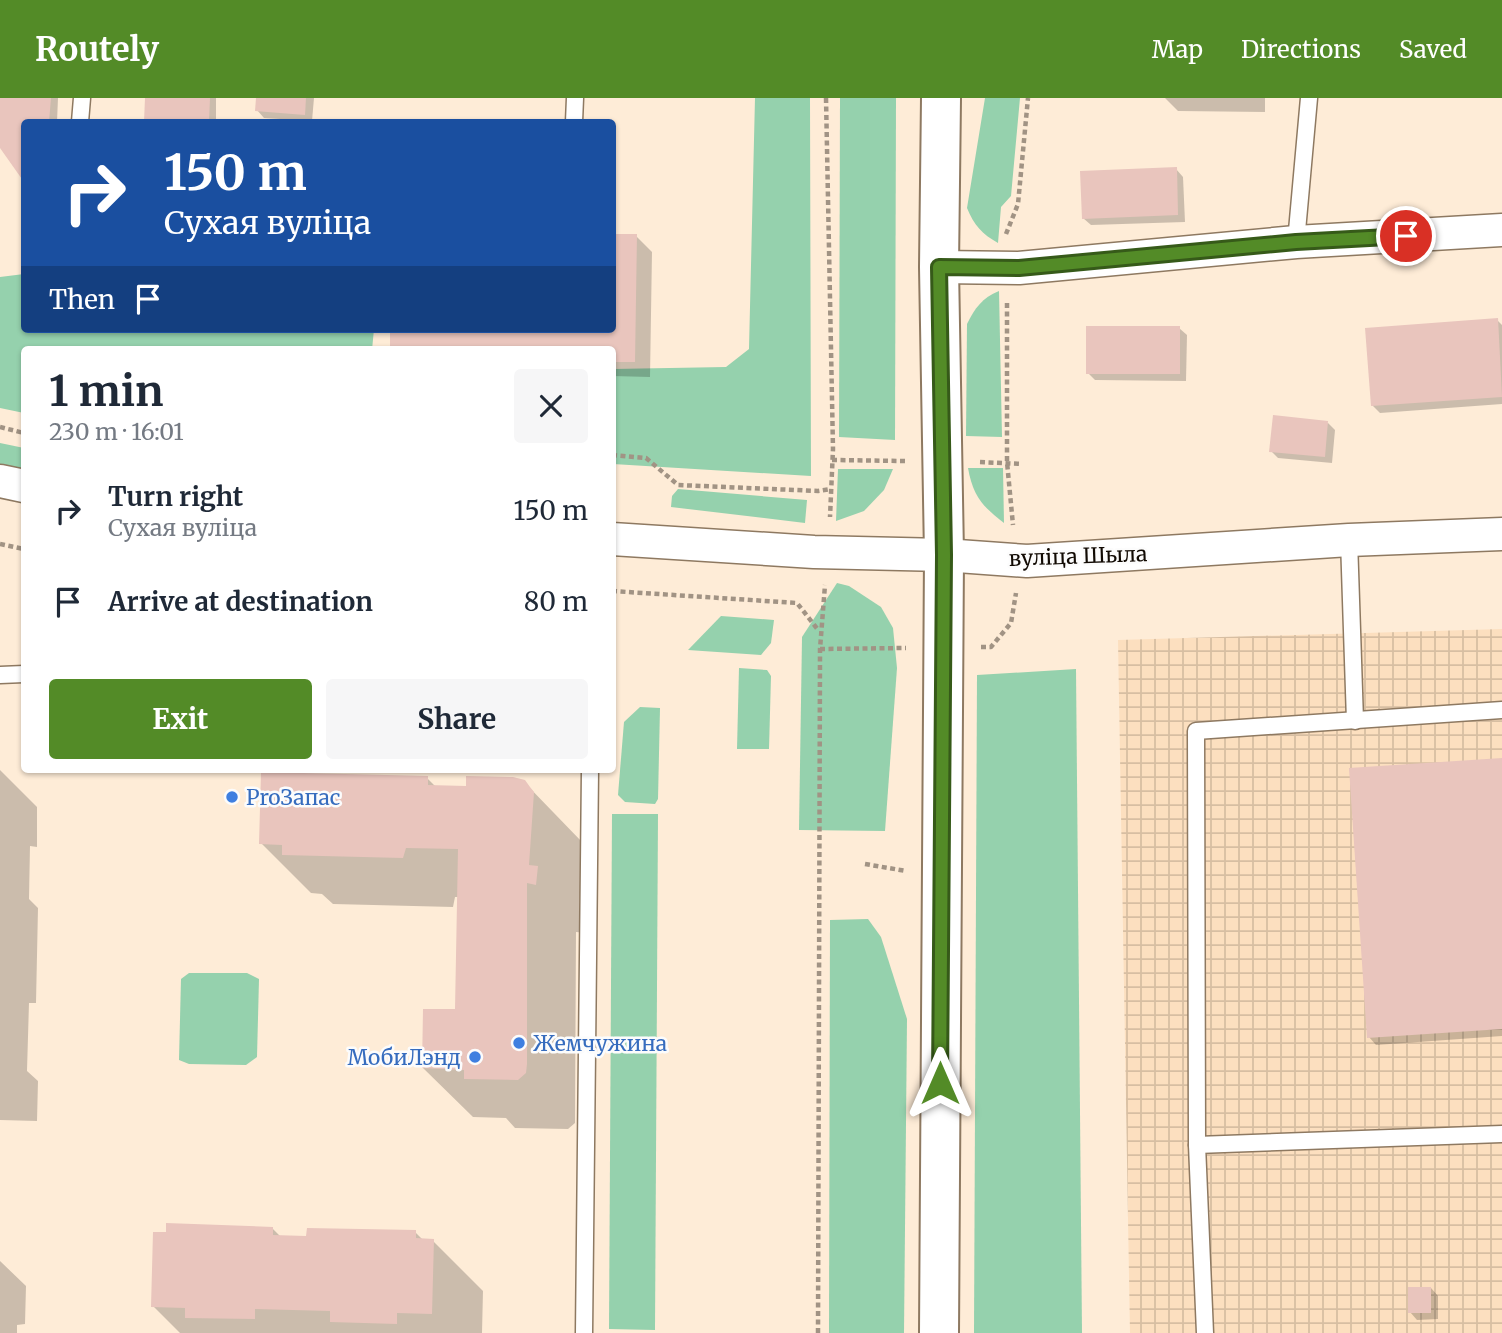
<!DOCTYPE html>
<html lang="en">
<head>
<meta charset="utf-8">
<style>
	body { margin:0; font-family:Merriweather,serif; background:#f6f6f7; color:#1f2937; height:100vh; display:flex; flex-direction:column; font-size:26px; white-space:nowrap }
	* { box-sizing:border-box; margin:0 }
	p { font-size:23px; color:#747a83 }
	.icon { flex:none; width:38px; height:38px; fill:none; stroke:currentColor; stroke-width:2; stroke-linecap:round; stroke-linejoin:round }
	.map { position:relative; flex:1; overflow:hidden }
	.sheet { position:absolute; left:21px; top:248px; width:595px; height:427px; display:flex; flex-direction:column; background:#fff; border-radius:7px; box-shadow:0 2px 5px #0004 }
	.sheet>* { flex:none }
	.banner { position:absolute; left:21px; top:21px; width:595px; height:214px; border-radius:7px; box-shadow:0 2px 5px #0004; background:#1a4fa0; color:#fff; overflow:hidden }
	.pin { position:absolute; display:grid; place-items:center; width:60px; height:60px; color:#fff; margin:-30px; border:4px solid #fff; border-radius:50%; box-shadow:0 2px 7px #0007 }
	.me { position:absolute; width:77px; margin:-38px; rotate:0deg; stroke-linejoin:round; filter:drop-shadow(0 0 5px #0008) }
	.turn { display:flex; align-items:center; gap:24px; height:147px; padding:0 28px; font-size:32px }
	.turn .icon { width:91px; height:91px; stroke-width:2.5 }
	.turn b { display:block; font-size:49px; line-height:60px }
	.then { display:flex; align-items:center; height:66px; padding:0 28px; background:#0003; gap:14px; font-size:26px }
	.round { display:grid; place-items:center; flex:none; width:74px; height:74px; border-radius:7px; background:#f6f6f7 }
	.overview { display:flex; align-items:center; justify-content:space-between; height:119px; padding:0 28px }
	h1 { font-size:42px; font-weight:700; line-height:52px }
	.cta { display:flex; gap:14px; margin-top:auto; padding:14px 28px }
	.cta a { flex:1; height:80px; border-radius:7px; background:#538b27; color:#fff; font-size:28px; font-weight:700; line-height:80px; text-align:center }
	.cta a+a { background:#f6f6f7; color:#1f2937 }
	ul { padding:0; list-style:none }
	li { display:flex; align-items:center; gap:21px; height:91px; padding:0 28px }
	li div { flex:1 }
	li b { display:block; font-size:26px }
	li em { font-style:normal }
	header { display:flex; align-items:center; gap:42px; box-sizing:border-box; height:98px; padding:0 35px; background:#538b27; color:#fff }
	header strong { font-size:33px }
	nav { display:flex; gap:38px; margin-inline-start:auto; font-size:24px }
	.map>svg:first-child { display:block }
	.industrial { fill:url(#industrial-grid) }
	.green { fill:#95d1ad }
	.shadow { fill:#0003 }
	.building { fill:#e9c5bd }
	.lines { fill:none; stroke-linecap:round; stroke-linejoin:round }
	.service-casing { stroke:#8e7961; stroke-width:19 }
	.minor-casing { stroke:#8e7961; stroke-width:35 }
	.tertiary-casing { stroke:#8e7961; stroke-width:42 }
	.path { stroke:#a19384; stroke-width:4.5; stroke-dasharray:5 3.5; stroke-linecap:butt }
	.service { stroke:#fff; stroke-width:16 }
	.minor { stroke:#fff; stroke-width:32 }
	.tertiary { stroke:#fff; stroke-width:38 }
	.route-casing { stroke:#365a19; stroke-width:18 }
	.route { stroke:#538b27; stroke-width:12 }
	.shop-dot { fill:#3f7fe0; stroke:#fcfcfc; stroke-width:2.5 }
	.labels { text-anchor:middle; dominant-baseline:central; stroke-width:5; stroke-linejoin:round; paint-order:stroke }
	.street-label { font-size:21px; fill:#110a03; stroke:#fcfcfc }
	.shop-label { font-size:21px; fill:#366cbe; stroke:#fcfcfc; text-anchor:start }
</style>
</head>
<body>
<header>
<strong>Routely</strong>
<nav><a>Map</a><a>Directions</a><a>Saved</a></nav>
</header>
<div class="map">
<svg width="1502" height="1235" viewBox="0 0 1502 1235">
	<defs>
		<pattern id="industrial-grid" width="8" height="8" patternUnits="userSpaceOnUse" patternTransform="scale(1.75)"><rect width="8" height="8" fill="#fcdfbf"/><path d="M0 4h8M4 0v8" fill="none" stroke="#d7bea2"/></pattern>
	</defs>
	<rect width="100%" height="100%" fill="#feecd7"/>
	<path class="industrial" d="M1502 531V1235H1130L1118 542Z"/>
	<g class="green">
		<path d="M755 0H810L811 378 613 366V271L726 269 749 251Z"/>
		<path d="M840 0H896L895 342 839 339Z"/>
		<path d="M985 0H1020L1011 98 1001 109 998 145C982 136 974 127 967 110Z"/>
		<path d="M24 176V231H374L372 252H24V315L0 310V179Z"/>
		<path d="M999 193 1002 339 966 338 967 226C975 210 982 200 999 193Z"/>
		<path d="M0 345 24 350V372L0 367Z"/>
		<path d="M968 370H1003L1004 425C982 408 973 398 968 370Z"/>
		<path d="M838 371H893L884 392 864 413 836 423Z"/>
		<path d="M678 391 807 402 805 425 671 409 672 398Z"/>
		<path d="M837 485 849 488 881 509 893 530 897 570 885 733 799 732 802 539Z"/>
		<path d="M721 518 774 522 771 545 761 557 688 552Z"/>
		<path d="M739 570 767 572 771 578 769 651H737Z"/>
		<path d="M1076 571 1082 1235H974L977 577Z"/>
		<path d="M640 609 660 610 658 701 655 706 625 704 618 697 624 624Z"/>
		<path d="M612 716H658L655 1232 609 1231Z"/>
		<path d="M868 821 881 839 907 921 904 1235H829L830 822Z"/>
		<path d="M189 875H247L259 881 257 959 246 967 189 966 179 962 181 881Z"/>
	</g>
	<g class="shadow">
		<path d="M0 0H58L57 24H24V81L0 47Z"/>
		<path d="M147 0H216V24H146Z"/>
		<path d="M258 0H314L312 23 264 20 257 12Z"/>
		<path d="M1165 0H1265V14L1178 13Z"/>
		<path d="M1176 71 1183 79 1185 124 1091 127 1083 120Z"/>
		<path d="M636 138 652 154 650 279 612 278V252H392V231H612Z"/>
		<path d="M1497 222 1502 227V306L1380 315 1372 307Z"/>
		<path d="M1179 230 1187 237 1186 283 1095 282 1088 275Z"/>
		<path d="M1328 325 1335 332 1332 365 1278 360 1271 353Z"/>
		<path d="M1502 662V938L1376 947 1369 939Z"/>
		<path d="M0 672 37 709V749L30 748 29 801 38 810 36 905H29L27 973 38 983 37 1023 0 1022Z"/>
		<path d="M427 680 436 689 468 690 524 684 583 745 579 811 587 820 586 835 576 834 575 1025 568 1031 515 1030 506 1020 473 1019 423 970 457 913 459 799H455L453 809 333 806 322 796 311 795 261 745Z"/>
		<path d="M272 1130 281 1139 415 1134 423 1142 433 1143 483 1193 482 1235H180L153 1208Z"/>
		<path d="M0 1163 26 1188 25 1226 17 1227V1235H0Z"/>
		<path d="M1431 1190 1438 1198V1221L1417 1222 1410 1214Z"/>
	</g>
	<g class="building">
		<path d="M0 0H51L49 24H24V84L0 50Z"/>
		<path d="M145 0H210L209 24H144Z"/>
		<path d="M256 0H306L305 17 255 13Z"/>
		<path d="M1177 69 1178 117 1082 121 1080 73Z"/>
		<path d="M612 136H637L635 264H612V252H390V231H612Z"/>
		<path d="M1498 220 1502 299 1371 308 1365 230Z"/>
		<rect x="1086" y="228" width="94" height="48"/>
		<path d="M1273 317 1328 323 1325 359 1269 354Z"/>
		<path d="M1502 660V931L1367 940 1349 670Z"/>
		<path d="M261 674 428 678V687L466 688V678L513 679 525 682 530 689 534 694 529 767 538 768 536 787 527 785V966L526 975 518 982 464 981V972L422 970 423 911H455L458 751 406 750 403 760 282 757V747L259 746Z"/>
		<path d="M166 1125 273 1129V1137L306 1138 307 1130 416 1132V1140L434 1141 432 1216 397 1215V1226L330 1224V1213L255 1211V1221L185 1220V1210L151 1209 153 1134H166Z"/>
		<rect x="1408" y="1189" width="23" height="26"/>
	</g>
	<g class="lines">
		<g class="service-casing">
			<g id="service">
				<path d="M80 24 82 0"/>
				<path d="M574 24 575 0"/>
				<path d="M1296 144 1309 0"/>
				<path d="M1349 442 1355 623"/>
				<path d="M0 577 24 576"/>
				<path d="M1197 1047 1196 633 1502 612"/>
				<path d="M584 1235 590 672"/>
				<path d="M1205 1235 1197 1047 1502 1036"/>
			</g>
		</g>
		<g class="minor-casing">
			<g id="minor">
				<path d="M939 169 1019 170 1296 144 1502 132"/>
				<path d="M0 383 24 388"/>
				<path d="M612 441 814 454 944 457 1027 463 1349 442 1502 436"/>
			</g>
		</g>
		<g class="tertiary-casing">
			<path id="tertiary" d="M939 1235 944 457 939 169 941 0"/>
		</g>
		<g class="path">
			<path d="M826 0 833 351 830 419"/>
			<path d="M1006 136 1018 106 1028 0"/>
			<path d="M1007 205V364L1013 427"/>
			<path d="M0 329 24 335"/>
			<path d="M612 357 646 360 678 387 818 393 831 391"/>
			<path d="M832 362 905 363"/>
			<path d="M980 364 1022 366"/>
			<path d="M0 446 24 451"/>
			<path d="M612 493 797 505 819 533"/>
			<path d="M981 549H991L1011 525 1016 495"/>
			<path d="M820 551 906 550"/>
			<path d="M865 766 906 773"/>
			<path d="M818 1235 820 551 825 487"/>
		</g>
		<use href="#service" class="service"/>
		<use href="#minor" class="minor"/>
		<use href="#tertiary" class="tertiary"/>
	</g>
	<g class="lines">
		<g class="route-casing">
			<path id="route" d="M940 985 944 457 939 169 1019 170 1296 144 1406 138"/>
		</g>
		<use href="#route" class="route"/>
	</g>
	<g class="shop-dot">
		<circle cx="232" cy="699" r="7"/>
		<circle cx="519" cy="945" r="7"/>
		<circle cx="475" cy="959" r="7"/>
	</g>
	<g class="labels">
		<g class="street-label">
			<text transform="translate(1078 458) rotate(-2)">вуліца Шыла</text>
		</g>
		<g class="shop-label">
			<text x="246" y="699">ProЗапас</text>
			<text x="533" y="945">Жемчужина</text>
			<text x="461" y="959" text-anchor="end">МобиЛэнд</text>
		</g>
	</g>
</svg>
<div class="pin" style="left:1406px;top:138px;background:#d93025"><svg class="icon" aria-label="arrive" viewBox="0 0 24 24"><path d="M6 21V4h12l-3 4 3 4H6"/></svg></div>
<svg class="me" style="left:940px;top:985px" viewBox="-20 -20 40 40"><path d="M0-17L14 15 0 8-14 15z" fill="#538b27" stroke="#fff" stroke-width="4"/></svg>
<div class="banner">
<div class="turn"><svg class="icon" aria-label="right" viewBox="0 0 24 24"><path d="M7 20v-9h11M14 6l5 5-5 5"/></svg><div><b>150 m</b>Сухая вуліца</div></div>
<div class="then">Then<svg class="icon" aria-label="arrive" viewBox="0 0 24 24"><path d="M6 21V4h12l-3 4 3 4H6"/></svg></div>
</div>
<section class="sheet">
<div class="overview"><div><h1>1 min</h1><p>230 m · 16:01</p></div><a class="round"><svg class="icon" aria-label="close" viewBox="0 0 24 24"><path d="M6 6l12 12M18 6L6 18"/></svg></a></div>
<ul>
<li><svg class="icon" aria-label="right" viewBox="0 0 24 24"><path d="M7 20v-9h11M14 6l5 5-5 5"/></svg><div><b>Turn right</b><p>Сухая вуліца</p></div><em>150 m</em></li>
<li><svg class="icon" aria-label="arrive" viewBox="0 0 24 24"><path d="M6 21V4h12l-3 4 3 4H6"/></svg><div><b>Arrive at destination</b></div><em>80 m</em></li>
</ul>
<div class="cta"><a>Exit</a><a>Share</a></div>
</section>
</div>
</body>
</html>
